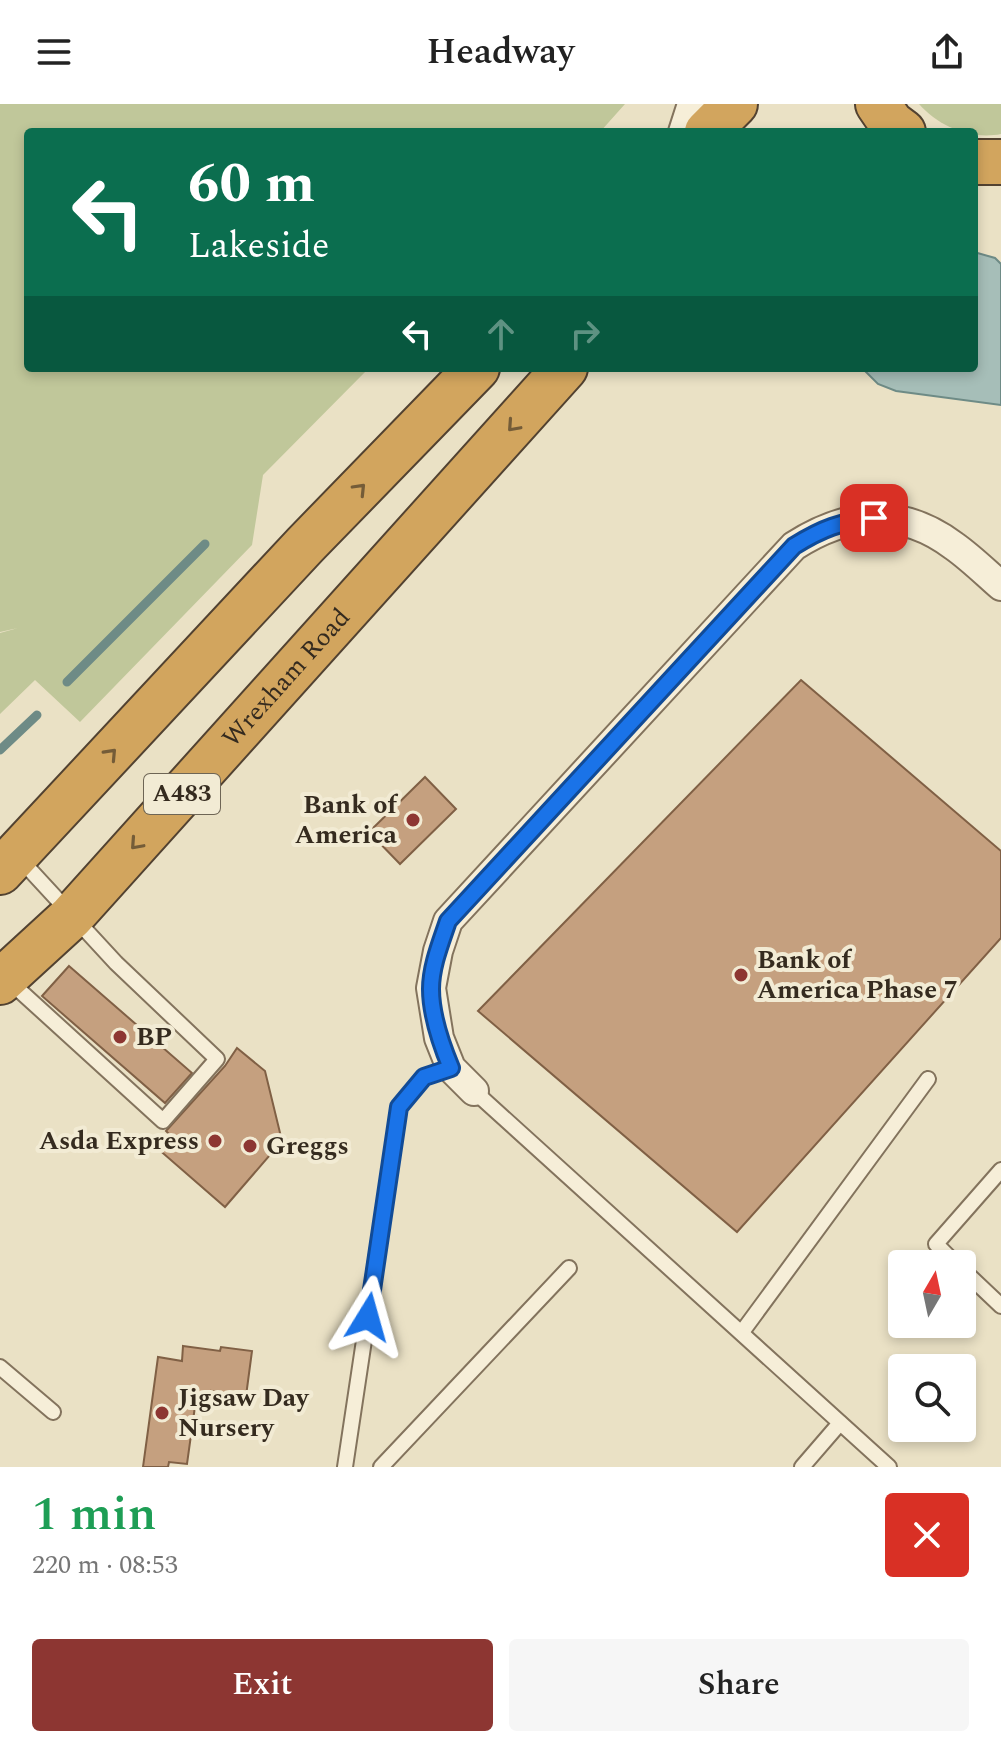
<!DOCTYPE html>
<html lang="en">
<head>
<meta charset="utf-8">
<style>
	body { margin:0; font-family:Spectral,serif; background:#f6f6f6; color:#222; height:100vh; display:flex; flex-direction:column; font-size:30px; white-space:nowrap }
	* { box-sizing:border-box; margin:0 }
	p { font-size:26px; color:#767676 }
	.icon { flex:none; width:44px; height:44px; fill:none; stroke:currentColor; stroke-width:2; stroke-linecap:round; stroke-linejoin:round }
	.map { position:relative; height:1363px; overflow:hidden }
	.drawer { display:flex; flex-direction:column; background:#fff; flex:1 }
	.drawer>* { flex:none }
	.guide { position:absolute; left:24px; top:24px; width:954px; height:244px; border-radius:8px; box-shadow:0 4px 12px #0003; background:#0b6e4f; color:#fff; overflow:hidden }
	.needle { width:52px; rotate:9deg }
	.fabs { position:absolute; left:888px; top:1146px; display:grid; gap:16px }
	.fabs a { display:grid; place-items:center; width:88px; height:88px; border-radius:8px; background:#fff; box-shadow:0 4px 12px #0003; font-size:40px }
	.pin { position:absolute; display:grid; place-items:center; width:68px; height:68px; color:#fff; margin:-34px; border-radius:16px; box-shadow:0 4px 12px #0006 }
	.me { position:absolute; width:88px; margin:-44px; rotate:8deg; stroke-linejoin:round; filter:drop-shadow(0 0 6px #0008) }
	.turn { display:flex; align-items:center; gap:28px; height:168px; padding:0 32px; font-size:36px }
	.turn .icon { width:104px; height:104px; stroke-width:2.5 }
	.turn b { display:block; font-size:56px; line-height:68px }
	.lanes { display:flex; align-items:center; height:76px; padding:0 32px; background:#0003; justify-content:center; gap:40px; direction:ltr }
	.lanes .off { opacity:.35 }
	.round { display:grid; place-items:center; flex:none; width:84px; height:84px; border-radius:8px; background:#f6f6f6 }
	.summary { display:flex; align-items:center; justify-content:space-between; height:136px; padding:0 32px }
	h1 { font-size:48px; font-weight:600; line-height:60px; color:#1e9e55 }
	.action { display:flex; gap:16px; margin-top:auto; padding:16px 32px }
	.action a { flex:1; height:92px; border-radius:8px; background:#8d3632; color:#fff; font-size:32px; font-weight:600; line-height:92px; text-align:center }
	.action a+a { background:#f6f6f6; color:#222 }
	header { display:flex; justify-content:space-between; align-items:center; height:104px; padding:0 32px; background:#fff; font-size:36px; font-weight:600 }
	.map>svg:first-child { display:block }
	.green { fill:#c0c79a }
	.water { fill:#a6beb8; stroke:#6e8b86; stroke-width:2 }
	.lines { fill:none; stroke-linecap:round; stroke-linejoin:round }
	.stream { stroke:#6e8b86; stroke-width:9 }
	.building { fill:#c5a07f; stroke:#806045; stroke-width:2 }
	.lane-casing { stroke:#83735d; stroke-width:18 }
	.street-casing { stroke:#83735d; stroke-width:32 }
	.highway-casing { stroke:#524231; stroke-width:48 }
	.lane { stroke:#f6eed8; stroke-width:14 }
	.street { stroke:#f6eed8; stroke-width:28 }
	.highway { stroke:#d2a55e; stroke-width:44 }
	.oneway { stroke:#745c38 }
	.route-casing { stroke:#114b97; stroke-width:20 }
	.route { stroke:#1a73e8; stroke-width:14 }
	.poi-dot { fill:#8d3632; stroke:#f2ebd4; stroke-width:3 }
	.labels { text-anchor:middle; dominant-baseline:central; stroke-width:8; stroke-linejoin:round; paint-order:stroke }
	.shield { fill:#f2ebd4; stroke:#6e6555; stroke-width:2 }
	.shield-label { font-size:24px; font-weight:bold; fill:#352b1f }
	.street-label { font-size:26px; fill:#352b1f; stroke:#f2ebd4 }
	.poi-label { font-size:26px; font-weight:bold; fill:#352b1f; stroke:#f2ebd4; text-anchor:start }
</style>
</head>
<body>
<header><svg class="icon" aria-label="menu" viewBox="0 0 24 24"><path d="M4 6h16M4 12h16M4 18h16"/></svg>Headway<svg class="icon" aria-label="share" viewBox="0 0 24 24"><path d="M12 15V3M7 8l5-5 5 5M5 13v7h14v-7"/></svg></header>
<div class="map">
<svg width="1001" height="1363" viewBox="0 0 1001 1363">
	<rect width="100%" height="100%" fill="#eae1c5"/>
	<g class="green">
		<path d="M0 0H625L600 28H28V264H369L263 371 252 441 80 618 35 576 0 610V529L18 524 0 528Z"/>
		<path d="M919 0H1001V30C972 36 939 23 919 0Z"/>
	</g>
	<path class="water" d="M974 148 995 154 1001 160V301L896 287 878 280 862 264H974Z"/>
	<g class="lines">
		<g class="stream">
			<path d="M67 578 205 440"/>
			<path d="M0 646 37 611"/>
		</g>
	</g>
	<g class="building">
		<path d="M801 576 1001 747V834L737 1128 478 907Z"/>
		<path d="M425 673 456 705 400 760 369 728Z"/>
		<path d="M69 862 192 969 165 999 42 892Z"/>
		<path d="M237 944 265 967 282 1037 225 1103 157 1044 169 1030 166 1027 225 962Z"/>
		<path d="M183 1242 220 1247 221 1243 252 1247 246 1292 211 1287 210 1297 196 1295 187 1360 169 1358 168 1363H143L158 1253 182 1257Z"/>
	</g>
	<g class="lines">
		<g class="lane-casing">
			<g id="lane">
				<path d="M8 876 163 1017 217 955 116 859 20 755"/>
				<path d="M474 987 889 1363"/>
				<path d="M956 1160 936 1140 1001 1066"/>
				<path d="M962 1165 1001 1202"/>
				<path d="M742 1228 928 975"/>
				<path d="M0 1263 53 1308"/>
				<path d="M345 1363 399 1003 424 973 451 964"/>
				<path d="M381 1363 569 1164"/>
				<path d="M802 1363 840 1319"/>
			</g>
		</g>
		<g class="street-casing">
			<g id="street">
				<path d="M683 28 692 0"/>
				<path d="M474 987 451 964 439 934 431 884 438 847 448 817 794 442C847 408 901 402 954 442 971 454 986 469 1001 482"/>
			</g>
		</g>
		<g class="highway-casing">
			<g id="highway">
				<path d="M878 0 891 19 903 28"/>
				<path d="M707 28 735 0"/>
				<path d="M974 58H1001"/>
				<path d="M0 768 305 441 477 264"/>
				<path id="s1" d="M0 878 71 813 565 264"/>
			</g>
		</g>
		<use href="#lane" class="lane"/>
		<use href="#street" class="street"/>
		<use href="#highway" class="highway"/>
	</g>
	<defs><path id="oneway-chevron" d="M-2-3.5L2.5 0L-2 3.5" fill="none" stroke-width="1.6" stroke-linecap="round" stroke-linejoin="round" transform="scale(2)"/></defs>
	<g class="oneway">
		<use href="#oneway-chevron" transform="translate(513 322) rotate(132)"/>
		<use href="#oneway-chevron" transform="translate(360 385) rotate(-46)"/>
		<use href="#oneway-chevron" transform="translate(111 650) rotate(-47)"/>
		<use href="#oneway-chevron" transform="translate(136 740) rotate(132)"/>
	</g>
	<g class="lines">
		<g class="route-casing">
			<path id="route" d="M368 1213 399 1003 424 973 451 964C441 940 431 912 431 885 431 862 441 838 448 817L794 442C823 424 840 418 874 414"/>
		</g>
		<use href="#route" class="route"/>
	</g>
	<g class="poi-dot">
		<circle cx="413" cy="716" r="8"/>
		<circle cx="741" cy="871" r="8"/>
		<circle cx="120" cy="933" r="8"/>
		<circle cx="215" cy="1037" r="8"/>
		<circle cx="250" cy="1042" r="8"/>
		<circle cx="162" cy="1309" r="8"/>
	</g>
	<g class="labels">
		<rect class="shield" x="144" y="670" width="76" height="40" rx="6"/>
		<g class="shield-label">
			<text x="182" y="690">A483</text>
		</g>
		<g class="street-label">
			<text stroke="none"><textPath href="#s1" startOffset="418">Wrexham Road</textPath></text>
		</g>
		<g class="poi-label">
			<text x="397" y="701" text-anchor="end">Bank of<tspan x="397" dy="30">America</tspan></text>
			<text x="757" y="856">Bank of<tspan x="757" dy="30">America Phase 7</tspan></text>
			<text x="136" y="933">BP</text>
			<text x="199" y="1037" text-anchor="end">Asda Express</text>
			<text x="266" y="1042">Greggs</text>
			<text x="178" y="1294">Jigsaw Day<tspan x="178" dy="30">Nursery</tspan></text>
		</g>
	</g>
</svg>
<div class="fabs">
<a><svg class="needle" viewBox="-14 -14 28 28"><path d="M0-13l5 13h-10z" fill="#e53935"/><path d="M0 13l5-13h-10z" fill="#767676"/></svg></a>
<a><svg class="icon" aria-label="search" viewBox="0 0 24 24"><circle cx="10" cy="10" r="6"/><path d="M15 15l6 6"/></svg></a>
</div>
<div class="pin" style="left:874px;top:414px;background:#d93025"><svg class="icon" aria-label="arrive" viewBox="0 0 24 24"><path d="M6 21V4h12l-3 4 3 4H6"/></svg></div>
<svg class="me" style="left:368px;top:1213px" viewBox="-20 -20 40 40"><path d="M0-17L14 15 0 8-14 15z" fill="#1a73e8" stroke="#fff" stroke-width="4"/></svg>
<div class="guide">
<div class="turn"><svg class="icon" aria-label="left" viewBox="0 0 24 24"><path d="M17 20v-9H6M10 6l-5 5 5 5"/></svg><div><b>60 m</b>Lakeside</div></div>
<div class="lanes"><svg class="icon" aria-label="left" viewBox="0 0 24 24"><path d="M17 20v-9H6M10 6l-5 5 5 5"/></svg><svg class="icon off" aria-label="ahead" viewBox="0 0 24 24"><path d="M12 20V5M6 11l6-6 6 6"/></svg><svg class="icon off" aria-label="right" viewBox="0 0 24 24"><path d="M7 20v-9h11M14 6l5 5-5 5"/></svg></div>
</div>
</div>
<section class="drawer">
<div class="summary"><div><h1>1 min</h1><p>220 m · 08:53</p></div><a class="round" style="background:#d93025;color:#fff"><svg class="icon" aria-label="close" viewBox="0 0 24 24"><path d="M6 6l12 12M18 6L6 18"/></svg></a></div>
<div class="action"><a>Exit</a><a>Share</a></div>
</section>
</body>
</html>
